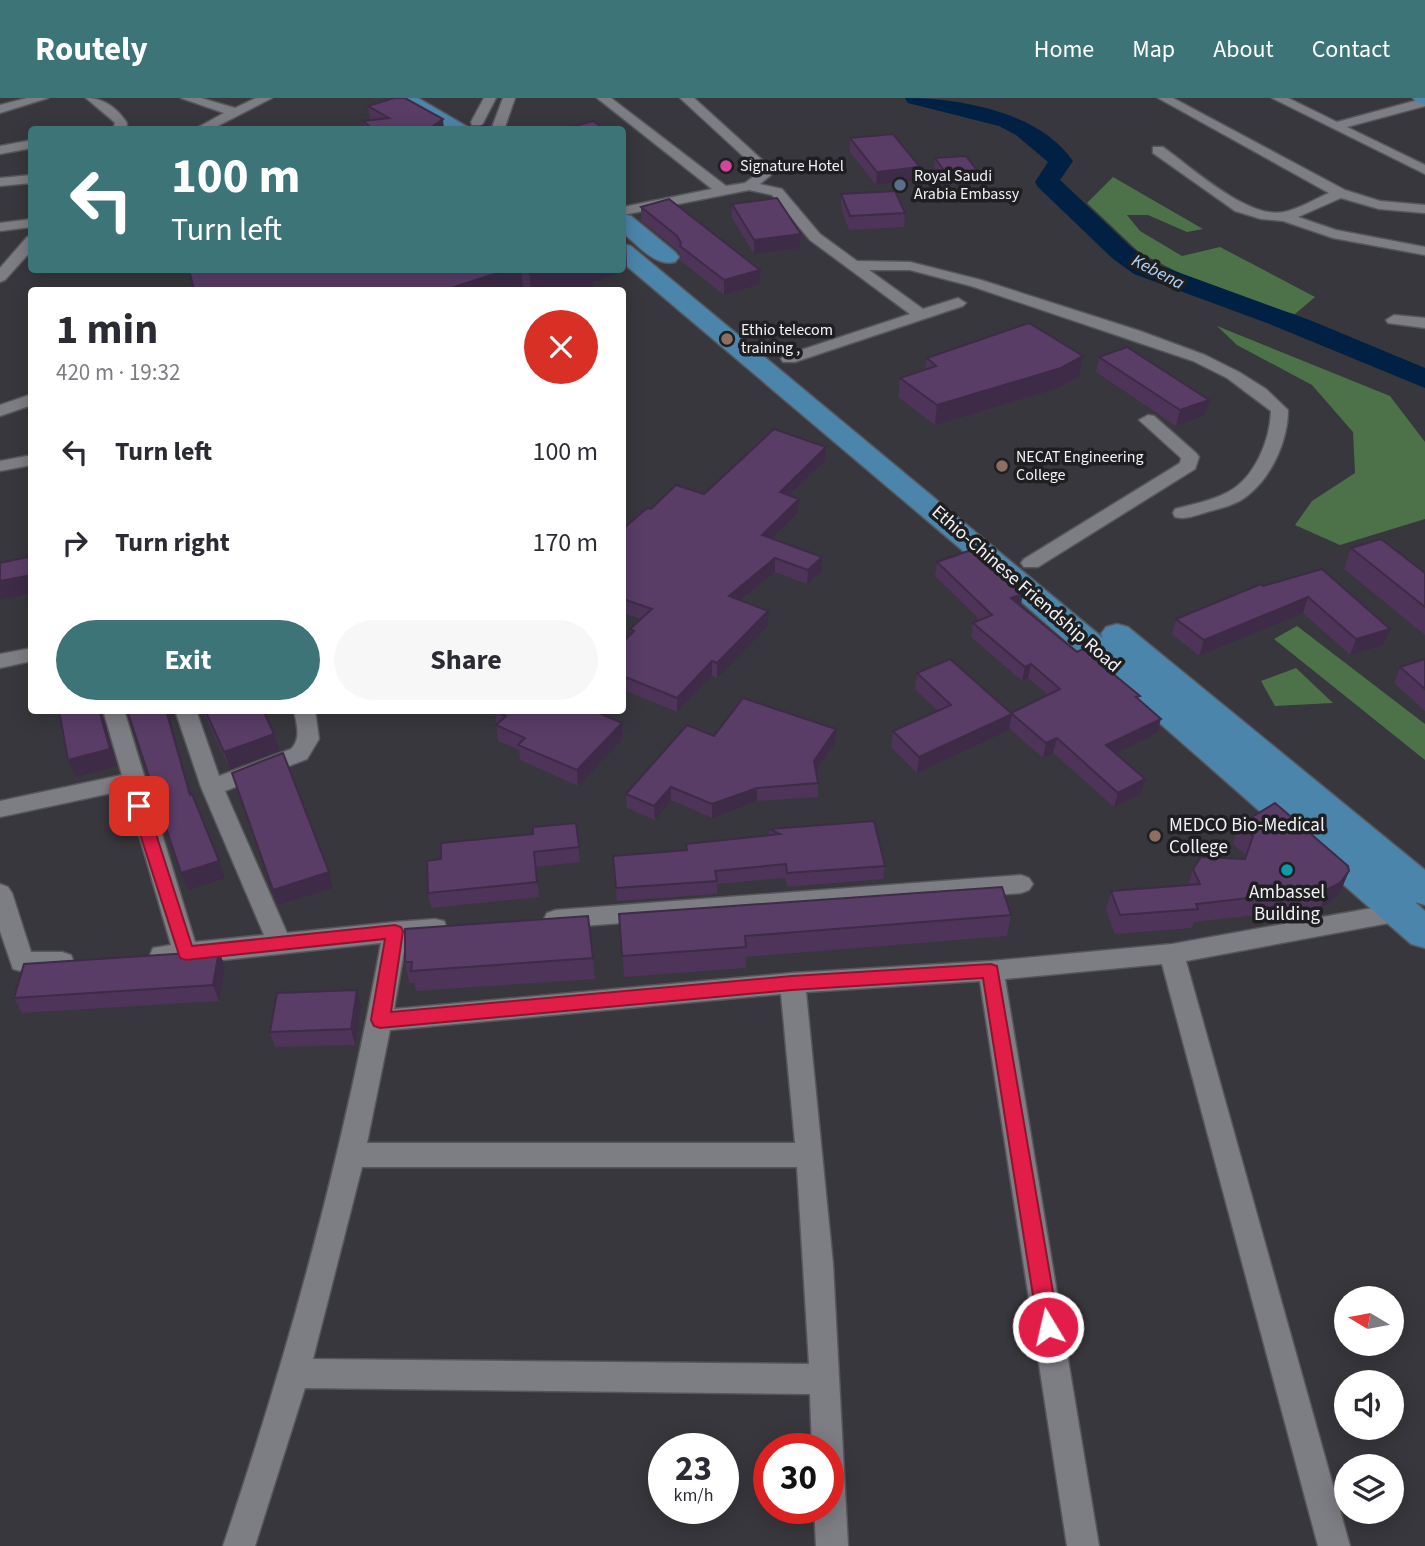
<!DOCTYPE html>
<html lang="en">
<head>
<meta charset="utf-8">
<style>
	body { margin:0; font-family:"Source Sans 3",sans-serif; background:#f7f7f7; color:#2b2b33; height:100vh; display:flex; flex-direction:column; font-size:26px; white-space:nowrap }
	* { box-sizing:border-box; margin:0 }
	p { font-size:23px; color:#7c7c81 }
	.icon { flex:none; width:38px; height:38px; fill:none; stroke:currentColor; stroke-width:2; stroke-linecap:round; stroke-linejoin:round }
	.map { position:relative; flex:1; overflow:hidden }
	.drawer { position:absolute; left:28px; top:189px; width:598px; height:427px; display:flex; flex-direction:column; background:#fff; border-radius:7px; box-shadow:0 4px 18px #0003 }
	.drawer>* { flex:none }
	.guide { position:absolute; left:28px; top:28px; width:598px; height:147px; border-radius:7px; box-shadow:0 4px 18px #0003; background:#3d7478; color:#fff; overflow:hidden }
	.needle { width:46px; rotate:280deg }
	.tools { position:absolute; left:1334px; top:1188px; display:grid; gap:14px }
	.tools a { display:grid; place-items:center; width:70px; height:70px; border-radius:50%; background:#fff; box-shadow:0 4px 18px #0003; font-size:35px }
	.speed { position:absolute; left:648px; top:1335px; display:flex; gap:14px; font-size:35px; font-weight:700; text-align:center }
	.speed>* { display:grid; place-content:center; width:91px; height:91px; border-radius:50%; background:#fff; box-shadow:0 4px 18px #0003; line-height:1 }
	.speed small { font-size:18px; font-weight:400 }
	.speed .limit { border:10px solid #d22; background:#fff; color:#111 }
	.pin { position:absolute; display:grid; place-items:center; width:60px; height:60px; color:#fff; margin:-30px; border-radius:14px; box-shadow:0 4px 10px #0006 }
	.me { position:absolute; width:77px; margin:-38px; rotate:351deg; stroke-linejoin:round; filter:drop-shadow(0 0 5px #0008) }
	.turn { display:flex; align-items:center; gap:24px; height:147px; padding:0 28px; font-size:32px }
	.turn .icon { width:91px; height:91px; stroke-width:2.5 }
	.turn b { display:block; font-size:49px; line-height:60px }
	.round { display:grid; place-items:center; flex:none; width:74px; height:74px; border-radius:37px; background:#f7f7f7 }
	.summary { display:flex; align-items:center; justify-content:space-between; height:119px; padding:0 28px }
	h1 { font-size:42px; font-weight:700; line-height:52px }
	.cta { display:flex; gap:14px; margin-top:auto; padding:14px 28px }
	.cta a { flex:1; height:80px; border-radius:42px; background:#3d7478; color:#fff; font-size:28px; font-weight:700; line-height:80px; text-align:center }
	.cta a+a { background:#f7f7f7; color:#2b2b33 }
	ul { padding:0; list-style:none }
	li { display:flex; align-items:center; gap:21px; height:91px; padding:0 28px }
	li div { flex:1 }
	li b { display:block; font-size:26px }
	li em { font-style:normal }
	header { display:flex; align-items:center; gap:42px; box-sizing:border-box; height:98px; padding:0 35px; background:#3d7478; color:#fff }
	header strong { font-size:33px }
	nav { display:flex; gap:38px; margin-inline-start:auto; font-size:24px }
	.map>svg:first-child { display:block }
	.forest { fill:#4d724a }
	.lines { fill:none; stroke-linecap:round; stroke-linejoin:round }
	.river { fill:#002143; fill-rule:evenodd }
	.minor-casing { stroke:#55555a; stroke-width:3 }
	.primary-casing { stroke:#55555a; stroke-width:3 }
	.minor { fill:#7d7d84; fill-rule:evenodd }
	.primary { fill:#4c85ab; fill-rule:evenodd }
	.wall { fill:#4d3458 }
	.shaded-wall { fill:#3e2b47 }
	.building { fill:#593d66; stroke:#3e2b47; stroke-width:2 }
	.route { fill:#e11d48; stroke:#92132f; stroke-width:2 }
	.hotel-dot { fill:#d1479c; stroke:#1f1f22; stroke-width:2.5 }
	.service-dot { fill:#5c6f8a; stroke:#1f1f22; stroke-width:2.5 }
	.education-dot { fill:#8d6e63; stroke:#1f1f22; stroke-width:2.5 }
	.culture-dot { fill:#0f9aa8; stroke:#1f1f22; stroke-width:2.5 }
	.labels { text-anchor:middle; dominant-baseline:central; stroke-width:7; stroke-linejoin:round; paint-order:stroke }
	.far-poi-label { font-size:16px; fill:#f1f1f5; stroke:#1f1f22; text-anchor:start }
	.far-water-label { font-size:18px; font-style:italic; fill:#b2d3f8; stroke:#1f1f22 }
	.street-label { font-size:19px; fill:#f1f1f5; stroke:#1f1f22 }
	.poi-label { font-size:19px; fill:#f1f1f5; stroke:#1f1f22; text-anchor:start }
</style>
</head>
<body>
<header>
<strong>Routely</strong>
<nav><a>Home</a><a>Map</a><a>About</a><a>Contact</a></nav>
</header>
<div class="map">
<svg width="1425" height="1448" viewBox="0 0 1425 1448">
	<rect width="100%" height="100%" fill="#37373d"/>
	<g class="forest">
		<path d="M1113 79 1203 131 1187 134 1148 117H1127L1140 133 1182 158 1220 149 1315 199 1295 216 1237 204 1140 155 1087 105Z"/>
		<path d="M1217 228 1390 298 1425 344V421L1340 447 1295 427 1312 403 1355 375 1353 334 1312 287 1237 247Z"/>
		<path d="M1297 528 1425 626V662L1274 541Z"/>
		<path d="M1296 570 1333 605 1275 608 1261 583Z"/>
	</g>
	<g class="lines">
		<path class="river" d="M905 0C960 0 1039 14 1073 63L1060 82 1131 149 1153 165 1312 223 1425 270V290L1267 225 1134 176 1112 160 1038 89 1035 84 1048 64 1016 37 999 28 908 5Z"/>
		<g class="minor-casing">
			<g id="minor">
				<path d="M27 0H48L0 15V7Z"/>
				<path d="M86 0C104 0 117 10 127 25L126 32H113L115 25 112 22Z"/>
				<path d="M181 0H201L235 10 256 0H272L210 32H193L224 15Z"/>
				<path d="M484 0H496L482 27H472L471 24Z"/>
				<path d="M503 0H515L504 32H491Z"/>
				<path d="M597 0H611L726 88 745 85 757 76V71L680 0H694L769 68 771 77 760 86 782 91 820 136 857 163 910 164 981 182 1140 233 1205 257 1239 274 1266 291 1288 312C1288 342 1272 379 1247 398 1236 407 1221 410 1207 414 1197 417 1186 422 1175 419L1173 415 1175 411C1193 406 1212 403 1228 394 1255 380 1270 342 1271 313L1227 280 1193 263 971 188 910 172H869L923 211 958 200 966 205 963 208 795 264H783L781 261 783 258 910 216 810 142 772 97 749 92 623 117V109L712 91Z"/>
				<path d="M1158 0H1173L1345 92 1380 103 1425 107V115L1379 111 1341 100 1298 119 1336 132 1425 149V157L1333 140 1283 123 1261 121 1235 113 1153 55V49H1163C1191 69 1249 122 1284 114 1299 111 1315 101 1329 95Z"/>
				<path d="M1272 0H1288L1337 24 1425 0V8L1347 29 1425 67V76Z"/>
				<path d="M32 42V50L0 56V48Z"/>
				<path d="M32 77V85L0 88V80Z"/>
				<path d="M32 121V129L0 133V125Z"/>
				<path d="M32 138V152L5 182 0 184V170L27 139Z"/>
				<path d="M1394 217 1425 220V230L1388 225 1386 222Z"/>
				<path d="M32 296V307L0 318V307Z"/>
				<path d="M1148 317 1154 318 1196 355 1199 359 1195 371 1038 469H1024L1021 465 1024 461 1180 365 1181 360 1139 322Z"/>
				<path d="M32 357V367L0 373V363Z"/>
				<path d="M32 550V563L0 570V556Z"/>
				<path d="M103 612H124L195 844 264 837 201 689 175 612H196L219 678 291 651C302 640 296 625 294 612H315L319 641 307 661 225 693 287 835 395 824 435 821 444 823 447 830 444 837 406 842 394 911 792 875 991 863 1172 846 1400 805 1408 808 1412 814 1408 820 1400 823 1186 863 1350 1448H1318L1162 866 1005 881 1099 1448H1067L980 883 806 894 833 1166 848 1448H816L814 1410H828V1351H812L810 1296 305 1290 255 1448H223C290 1250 344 1050 381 845L186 866 162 867 153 864 150 857 153 850 171 847 126 692 0 719V703L122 677ZM781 896 795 1045H367L390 932ZM362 1069H797L809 1266 313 1261Z"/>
				<path d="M1021 777 1029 780 1033 786 1029 792 1021 795 556 830 547 827 544 821 547 815 556 812Z"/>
				<path d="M0 786 8 789 12 795 31 854H62L71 857 74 864 71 871C54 876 30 876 13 871L0 833Z"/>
			</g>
		</g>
		<g class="primary-casing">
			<g id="primary">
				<path d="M393 0H418L473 32H446L396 4Z"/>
				<path d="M1413 0H1425V7L1416 4Z"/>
				<path d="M623 116 631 118 675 154 679 159 675 164C655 169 638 147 623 135Z"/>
				<path d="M623 146 631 148 1103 540 1101 536 1106 529 1117 526 1128 529 1425 772V807L1415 804 1425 813V850L1411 846 975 463 623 165Z"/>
			</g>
		</g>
		<use href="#minor" class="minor"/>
		<use href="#primary" class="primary"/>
	</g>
	<g class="wall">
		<path d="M368 8 444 32H365L363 23 372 22 370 21Z"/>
		<path d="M850 40 919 82 876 87 850 54Z"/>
		<path d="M935 60 979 75 978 84 947 87 934 69Z"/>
		<path d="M841 96 905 115 904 129 849 132 841 110Z"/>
		<path d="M732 106 801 136 800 150 754 156 732 120Z"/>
		<path d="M641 109 760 186 724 197 680 162V156L677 152 641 123Z"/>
		<path d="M189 172H627L593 184V192H194Z"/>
		<path d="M1083 258 1079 278 1058 290 935 327 898 299 900 280 925 271 927 260Z"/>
		<path d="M1099 259 1205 317 1176 328 1096 274Z"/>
		<path d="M826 349 825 363 790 398 798 415 772 441 822 459V473L807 486 775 474 741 503 768 528 717 580 712 578 677 614 623 592V544L630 536V531L641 521 623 515V431L651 411 704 396Z"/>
		<path d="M1351 450 1425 475V537L1344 471Z"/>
		<path d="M937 464 1021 508 1077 554 1139 601 1157 635 1115 655 1141 696 1114 709 1053 655 1043 660 1009 630V632L917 675 891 649 893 633 938 613 915 591 917 575 1011 615 1048 597 1028 580 1022 583 971 539 973 525 980 522 935 478Z"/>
		<path d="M1322 471 1383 547 1350 557 1303 515 1199 558 1172 536 1176 521 1263 488Z"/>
		<path d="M1425 561V613L1394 585 1400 569Z"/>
		<path d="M202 612H263L274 636 279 653 230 671Z"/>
		<path d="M495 613 622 625 623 641 578 688 520 662 519 652 498 643Z"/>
		<path d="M714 638 835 645 816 673 818 685V699L757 703 712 720 671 702 655 722 627 710 626 696Z"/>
		<path d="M232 675 333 790 278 807Z"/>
		<path d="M576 725 580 764 536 769 539 799 431 810 428 795 441 761Z"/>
		<path d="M1239 727 1349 773 1341 792 1332 804 1320 810 1194 824 1192 830 1115 836 1106 812 1111 793 1188 787 1193 771 1245 761 1246 757 1233 746Z"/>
		<path d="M769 731 885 768 883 781 787 789 785 780 717 786V796L617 803 613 758 687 752 686 746 769 737Z"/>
		<path d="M619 816 1011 817 1007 838 746 859V870L624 879Z"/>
		<path d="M219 853 225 869 219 903 22 915 14 900Z"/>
		<path d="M593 860 595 881 416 893 414 885H409L405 864Z"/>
		<path d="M357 892 361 908 355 947 275 949 270 934Z"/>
	</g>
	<g class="shaded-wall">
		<path d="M443 21 444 32H427Z"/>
		<path d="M920 69 919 82 876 87 877 74Z"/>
		<path d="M626 132 627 172 593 184V192H531L529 175 542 172H623V133Z"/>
		<path d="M801 136 800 150 754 156V142Z"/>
		<path d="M507 172H521L523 192H445Z"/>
		<path d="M760 172V186L724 197V182Z"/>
		<path d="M1083 258 1079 278 1058 290 935 327 937 307Z"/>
		<path d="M1209 302 1205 317 1176 328 1180 312Z"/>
		<path d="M826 349 825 363 779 408 780 394Z"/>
		<path d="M799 401 798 415 761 451 762 437Z"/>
		<path d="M822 459V473L807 486 808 472Z"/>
		<path d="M775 460V474L729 512V498Z"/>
		<path d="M32 477V495L0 502V483Z"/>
		<path d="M1023 496 1020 511 1011 500Z"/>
		<path d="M1308 499 1303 515 1199 558 1204 542Z"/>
		<path d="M768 513V528L717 580V565Z"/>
		<path d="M1390 531 1383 547 1350 557 1356 541Z"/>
		<path d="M712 563V578L677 614V600Z"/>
		<path d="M1031 566 1028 580 1022 583 1025 569Z"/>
		<path d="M99 612H101L117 668 76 679 68 662Z"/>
		<path d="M166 612H173L174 618 169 619 196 714Z"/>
		<path d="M1012 616 1009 632 917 675 919 659Z"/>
		<path d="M1161 621 1157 635 1102 662 1106 647Z"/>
		<path d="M622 625 623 641 578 688 577 672Z"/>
		<path d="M836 631 835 645 813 677 814 663Z"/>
		<path d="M274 636 279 653 230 671 224 654Z"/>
		<path d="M1057 640 1053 655 1043 660 1046 645Z"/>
		<path d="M1145 681 1141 696 1114 709 1118 695Z"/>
		<path d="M671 689V702L655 722 654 708Z"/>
		<path d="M757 690V703L712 720V706Z"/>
		<path d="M219 763 225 780 188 792 181 775Z"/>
		<path d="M1349 773 1341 792 1332 804 1320 810 1328 791Z"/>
		<path d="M329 774 333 790 278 807 273 792Z"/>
		<path d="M219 853 225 869 219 903 213 887Z"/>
		<path d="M357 892 361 908 355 947 351 931Z"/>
	</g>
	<g class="building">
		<path d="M394 0H405L443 21 427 32H374L363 23 389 20 368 8Z"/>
		<path d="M593 23 606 32H559Z"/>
		<path d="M486 27 491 32H469Z"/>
		<path d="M893 36 920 69 877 74 850 40Z"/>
		<path d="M966 58 979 75 948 78 935 60Z"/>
		<path d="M895 93 905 115 850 118 841 96Z"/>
		<path d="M777 100 801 136 754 142 732 106Z"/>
		<path d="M669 101 760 172 724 182 680 148 681 145 677 138 641 109Z"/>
		<path d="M189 172H507L445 192H194Z"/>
		<path d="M526 172H542L529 175Z"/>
		<path d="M1029 225 1083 258 1061 270 937 307 900 280 936 268 927 260Z"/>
		<path d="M1127 249 1209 302 1180 312 1099 259Z"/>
		<path d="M774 331 826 349 780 394 799 401 762 437 822 459 808 472 775 460 729 498 768 513 717 565 712 563 677 600 623 578V544L634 533 630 531 652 511 623 501V431L647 410 651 411 676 387 704 396Z"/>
		<path d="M1381 441 1425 475V509L1351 450Z"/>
		<path d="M974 451 1023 496 1011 500 1077 554 1083 551 1140 598 1136 599 1161 621 1106 647 1145 681 1118 695 1057 640 1046 645 1011 615 1060 591 1031 566 1025 569 973 525 992 517 937 464Z"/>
		<path d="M32 458V477L0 483V465Z"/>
		<path d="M1322 471 1390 531 1356 541 1308 499 1204 542 1176 521 1261 486 1263 488Z"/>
		<path d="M950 561 1012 616 919 659 893 633 951 607 917 575Z"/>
		<path d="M1425 561V591L1400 569Z"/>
		<path d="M743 600 836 631 814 663 818 685 757 690 712 706 671 689 654 708 626 696 687 627 714 638Z"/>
		<path d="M59 612H99L110 651 68 662Z"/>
		<path d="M127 612H166L190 697 192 696 219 763 181 775Z"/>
		<path d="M205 612H263L274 636 224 654Z"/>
		<path d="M496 612H592L622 625 577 672 518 647 525 640 496 627 506 618 495 613Z"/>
		<path d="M283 655 329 774 273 792 232 675Z"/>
		<path d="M1275 705 1348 768 1349 773 1340 785 1328 791 1196 806 1198 811 1120 817 1111 793 1200 786 1193 771 1201 759 1245 761 1253 738 1239 727Z"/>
		<path d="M874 723 885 768 787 775 786 766 715 773 717 783 616 790 613 758 687 752 686 746 780 736 769 731Z"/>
		<path d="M576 725 579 749 534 754 537 784 428 795 427 763 441 761V745L533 736V729Z"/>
		<path d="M1002 789 1011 817 745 838 746 849 622 858 619 816Z"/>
		<path d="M588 818 593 860 411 873 412 864H405V831Z"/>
		<path d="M219 853 213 887 14 900 24 866Z"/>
		<path d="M357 892 351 931 270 934 277 895Z"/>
	</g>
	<path class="route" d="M139 702 147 708 192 848 395 827 401 829 403 833 391 914 792 878 991 866 997 868 1059 1229 1055 1236 1048 1239 1041 1236 1038 1229 983 880 792 892 380 930 374 928 371 922 385 841 186 862 180 860 131 708Z"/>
	<circle class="hotel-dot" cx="726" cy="68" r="7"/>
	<circle class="service-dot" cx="900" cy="87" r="7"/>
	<g class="education-dot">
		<circle cx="727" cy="241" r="7"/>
		<circle cx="1002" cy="368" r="7"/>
		<circle cx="1155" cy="738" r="7"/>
	</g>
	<circle class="culture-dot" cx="1287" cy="772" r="7"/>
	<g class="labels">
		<g class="far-poi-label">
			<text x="740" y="68">Signature Hotel</text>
			<text x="914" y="78">Royal Saudi<tspan x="914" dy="18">Arabia Embassy</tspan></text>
			<text x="741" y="232">Ethio telecom<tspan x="741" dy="18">training ,</tspan></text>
			<text x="1016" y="359">NECAT Engineering<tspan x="1016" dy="18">College</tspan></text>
		</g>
		<g class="far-water-label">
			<text transform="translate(1158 174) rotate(27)">Kebena</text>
		</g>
		<g class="street-label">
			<text transform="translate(1026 491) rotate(41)">Ethio-Chinese Friendship Road</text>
		</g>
		<g class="poi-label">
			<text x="1169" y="727">MEDCO Bio-Medical<tspan x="1169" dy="22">College</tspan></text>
			<text x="1287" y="794" text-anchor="middle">Ambassel<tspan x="1287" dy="22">Building</tspan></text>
		</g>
	</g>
</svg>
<div class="tools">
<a><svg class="needle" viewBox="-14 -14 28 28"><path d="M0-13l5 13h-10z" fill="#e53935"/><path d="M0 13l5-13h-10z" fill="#7c7c81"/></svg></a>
<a><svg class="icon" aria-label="sound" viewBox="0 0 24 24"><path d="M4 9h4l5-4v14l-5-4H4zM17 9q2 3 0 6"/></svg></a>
<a><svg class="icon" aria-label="layers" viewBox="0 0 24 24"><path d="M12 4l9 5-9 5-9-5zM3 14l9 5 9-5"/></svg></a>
</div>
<div class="speed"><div>23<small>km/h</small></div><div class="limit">30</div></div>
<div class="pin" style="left:139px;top:708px;background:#d93025"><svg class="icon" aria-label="arrive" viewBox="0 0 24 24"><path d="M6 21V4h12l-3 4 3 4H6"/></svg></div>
<svg class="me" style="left:1048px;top:1229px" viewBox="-20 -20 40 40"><circle r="17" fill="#e11d48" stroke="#fff" stroke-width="3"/><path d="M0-11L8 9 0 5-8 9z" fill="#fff"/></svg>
<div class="guide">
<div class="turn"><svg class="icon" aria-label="left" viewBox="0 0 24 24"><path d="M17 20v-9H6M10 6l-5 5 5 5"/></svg><div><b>100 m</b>Turn left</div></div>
</div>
<section class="drawer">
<div class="summary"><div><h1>1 min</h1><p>420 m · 19:32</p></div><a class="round" style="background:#d93025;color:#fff"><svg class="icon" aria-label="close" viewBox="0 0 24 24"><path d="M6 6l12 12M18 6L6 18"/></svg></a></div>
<ul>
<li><svg class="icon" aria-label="left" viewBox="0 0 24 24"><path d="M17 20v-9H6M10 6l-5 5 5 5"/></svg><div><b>Turn left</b></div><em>100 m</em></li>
<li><svg class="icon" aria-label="right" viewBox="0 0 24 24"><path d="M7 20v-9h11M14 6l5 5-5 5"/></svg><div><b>Turn right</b></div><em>170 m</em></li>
</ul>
<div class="cta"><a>Exit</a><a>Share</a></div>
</section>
</div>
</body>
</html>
